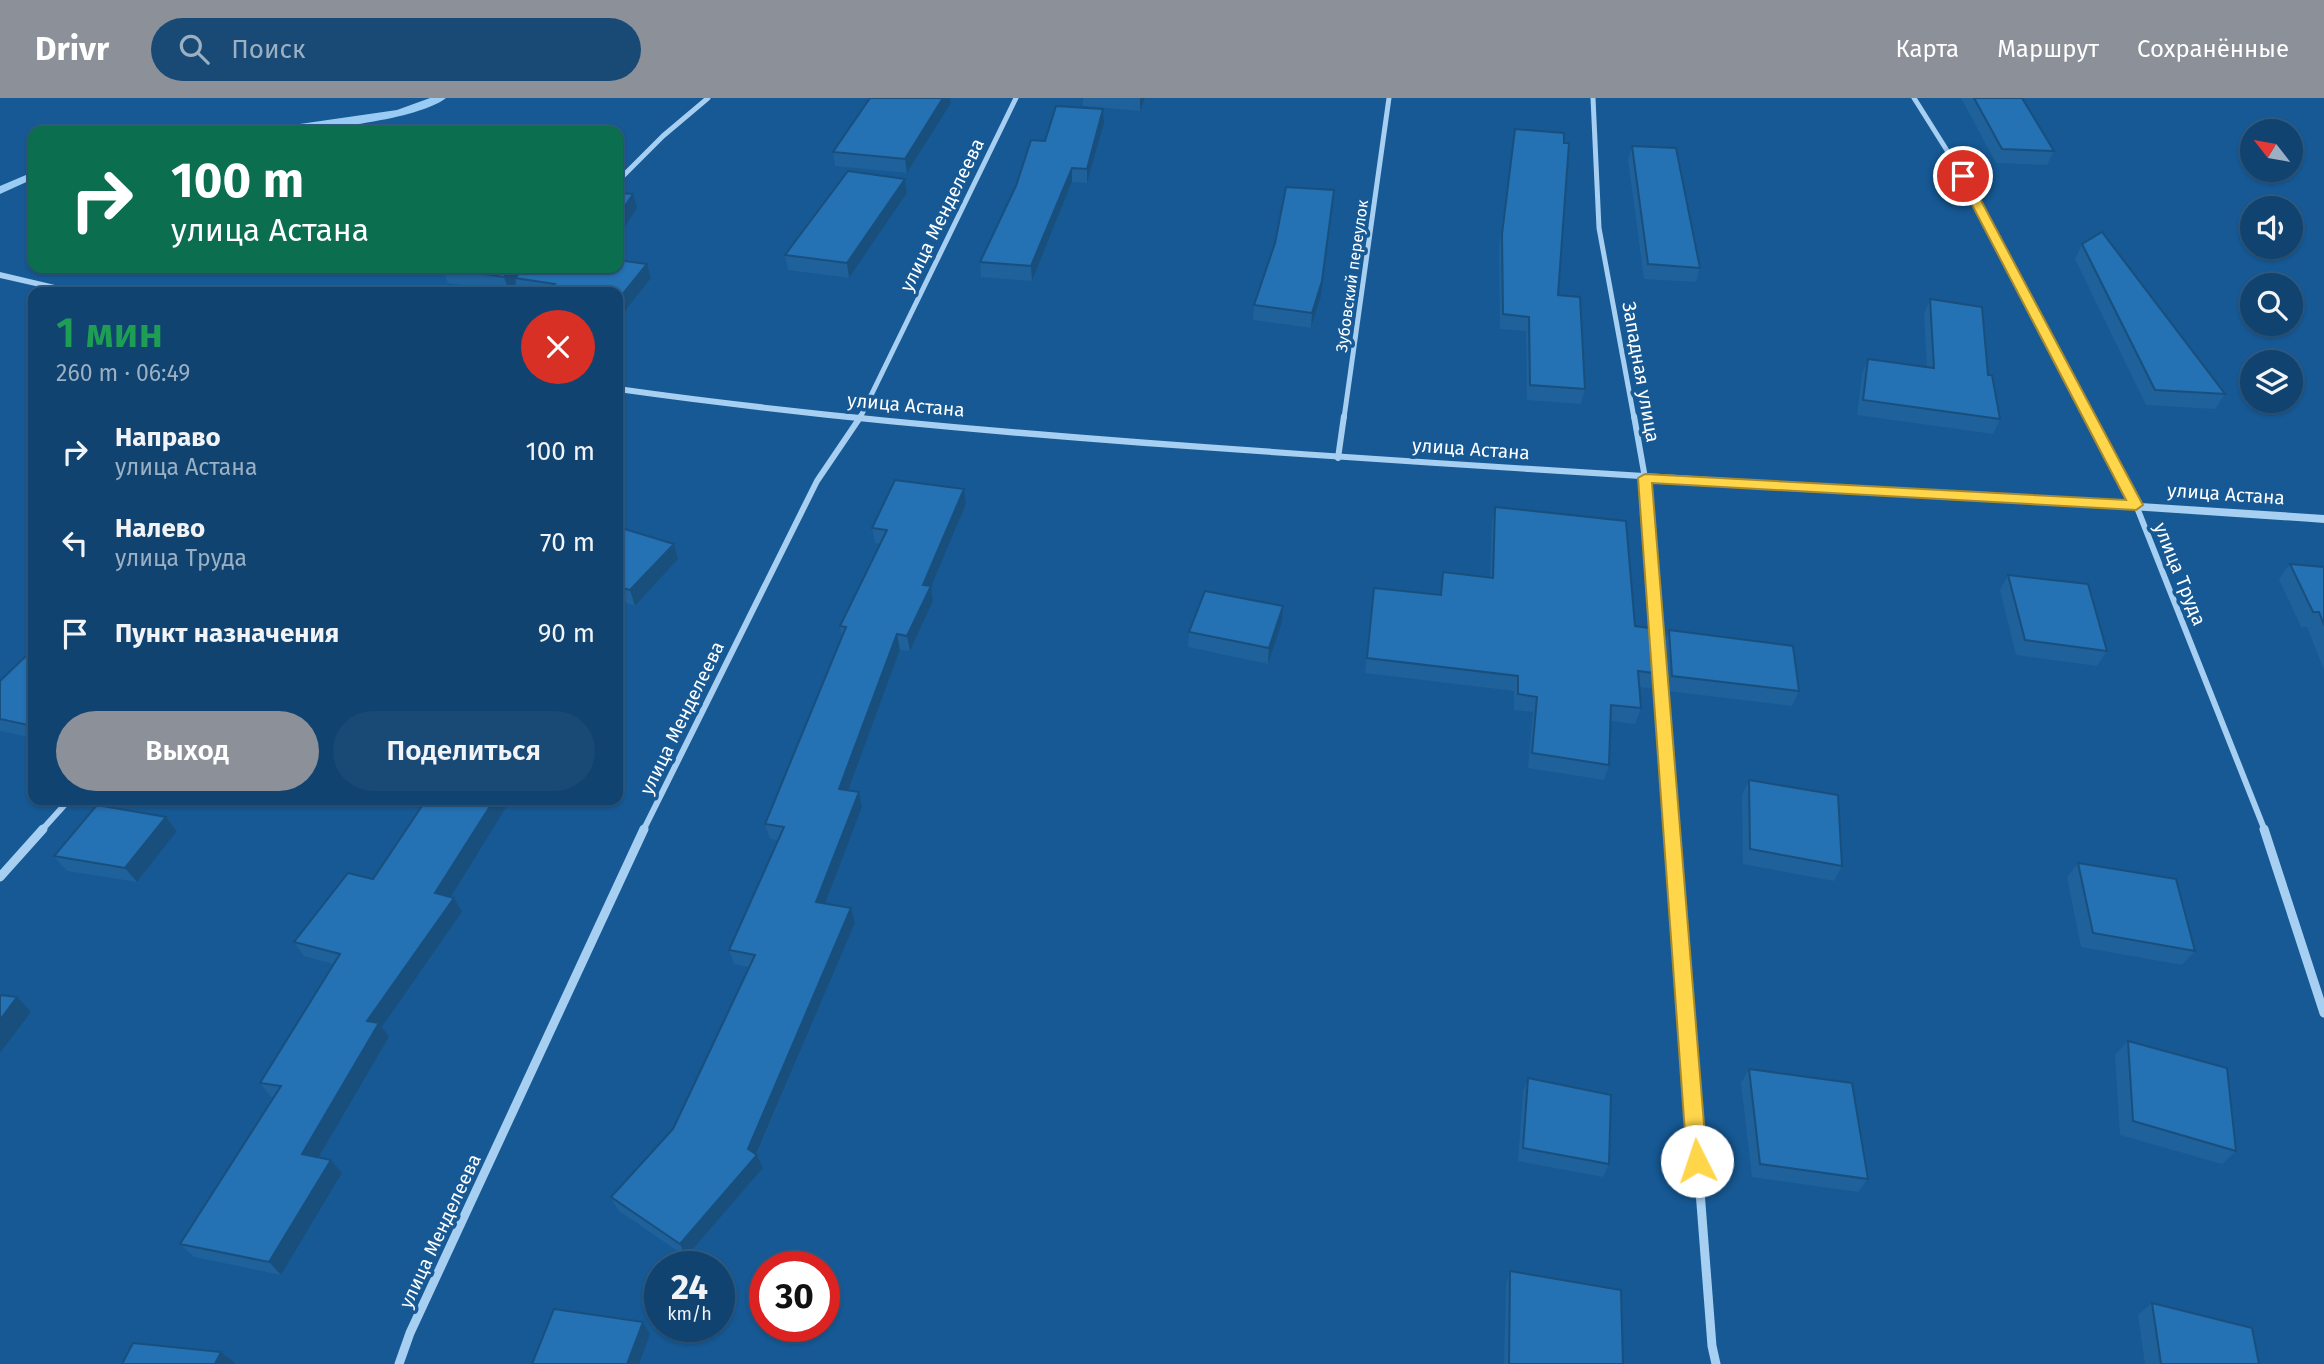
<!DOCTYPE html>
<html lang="ru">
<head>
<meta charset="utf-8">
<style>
	body { margin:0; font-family:"Fira Sans",sans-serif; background:#194a75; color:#f1f3f6; height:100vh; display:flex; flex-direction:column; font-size:26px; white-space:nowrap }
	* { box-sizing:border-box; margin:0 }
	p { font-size:23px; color:#9cb0c3 }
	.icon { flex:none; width:38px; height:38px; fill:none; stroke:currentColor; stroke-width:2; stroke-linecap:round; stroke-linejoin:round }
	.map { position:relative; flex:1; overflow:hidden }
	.drawer { position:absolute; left:28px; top:189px; width:595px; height:518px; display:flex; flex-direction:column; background:#104370; border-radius:14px; box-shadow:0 2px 5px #0004,0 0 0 2px #305c83 }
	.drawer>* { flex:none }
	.banner { position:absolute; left:28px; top:28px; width:595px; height:147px; border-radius:14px; box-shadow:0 2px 5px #0004,0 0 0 2px #305c83; background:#0b6e4f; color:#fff; overflow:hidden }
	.needle { width:46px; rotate:301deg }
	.buttons { position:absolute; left:2240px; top:21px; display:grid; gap:14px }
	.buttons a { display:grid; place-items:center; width:63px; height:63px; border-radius:50%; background:#104370; box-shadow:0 2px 5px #0004,0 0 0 2px #305c83; font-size:35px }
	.speed { position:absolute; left:644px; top:1153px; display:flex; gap:14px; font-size:35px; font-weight:700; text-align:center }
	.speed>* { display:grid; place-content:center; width:91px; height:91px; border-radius:50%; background:#104370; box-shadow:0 2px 5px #0004,0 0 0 2px #305c83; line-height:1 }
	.speed small { font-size:18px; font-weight:400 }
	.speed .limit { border:10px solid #d22; background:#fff; color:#111 }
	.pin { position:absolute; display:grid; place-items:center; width:60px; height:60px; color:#fff; margin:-30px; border:4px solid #fff; border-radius:50%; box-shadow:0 2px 7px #0007 }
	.me { position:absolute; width:77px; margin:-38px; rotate:356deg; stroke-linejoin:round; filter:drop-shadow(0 0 5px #0008) }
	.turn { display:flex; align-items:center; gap:24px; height:147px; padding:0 28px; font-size:32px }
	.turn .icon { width:91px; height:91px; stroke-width:2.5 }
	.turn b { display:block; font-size:49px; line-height:60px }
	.round { display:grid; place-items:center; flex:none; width:74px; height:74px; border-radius:37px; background:#194a75 }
	.overview { display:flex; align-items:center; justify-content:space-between; height:119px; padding:0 28px }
	h1 { font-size:42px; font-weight:600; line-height:52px; color:#1e9e55 }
	.primary-button { display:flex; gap:14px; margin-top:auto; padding:14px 28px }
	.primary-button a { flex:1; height:80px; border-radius:42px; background:#8c9099; color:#fff; font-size:28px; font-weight:600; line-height:80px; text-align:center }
	.primary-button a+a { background:#194a75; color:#f1f3f6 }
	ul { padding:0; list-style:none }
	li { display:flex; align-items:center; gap:21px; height:91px; padding:0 28px }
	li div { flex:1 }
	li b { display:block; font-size:26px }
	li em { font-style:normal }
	header { display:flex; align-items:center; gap:42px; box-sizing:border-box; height:98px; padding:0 35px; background:#8c9099; color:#fff }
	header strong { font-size:33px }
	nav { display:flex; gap:38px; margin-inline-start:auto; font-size:24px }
	.search { width:490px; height:63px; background:#194a75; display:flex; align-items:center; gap:18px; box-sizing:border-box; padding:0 24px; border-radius:38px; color:#9cb0c3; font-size:26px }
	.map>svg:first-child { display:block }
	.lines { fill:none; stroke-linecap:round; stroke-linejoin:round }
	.stream { fill:#99cbf4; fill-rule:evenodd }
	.minor-far2 { stroke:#a7cff1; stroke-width:5 }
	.minor-far1 { stroke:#a7cff1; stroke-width:6 }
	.minor { stroke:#a7cff1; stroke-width:9 }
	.tertiary { fill:#a7cff1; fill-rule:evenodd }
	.wall { fill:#1f619a }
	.shaded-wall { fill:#194f7d }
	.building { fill:#2471b3; stroke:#194f7d; stroke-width:2 }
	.route { fill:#ffd54a; stroke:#a68a30; stroke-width:2 }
	.labels { text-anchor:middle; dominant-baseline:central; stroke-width:7; stroke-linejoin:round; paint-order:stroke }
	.far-street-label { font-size:16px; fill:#fff; stroke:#165995 }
	.street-label { font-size:19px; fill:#fff; stroke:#165995 }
</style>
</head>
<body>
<header>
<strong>Drivr</strong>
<div class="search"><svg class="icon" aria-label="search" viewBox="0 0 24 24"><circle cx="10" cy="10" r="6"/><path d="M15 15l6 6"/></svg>Поиск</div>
<nav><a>Карта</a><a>Маршрут</a><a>Сохранённые</a></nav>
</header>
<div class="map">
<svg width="2324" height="1266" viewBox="0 0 2324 1266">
	<rect width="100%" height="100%" fill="#165995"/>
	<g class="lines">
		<g class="stream">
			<path d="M430 0H446C417 23 304 35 266 33L272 30 397 12Z"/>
			<path d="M33 74V81L0 96V88Z"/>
		</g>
		<g class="minor-far2">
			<path d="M1593 0 1599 130 1634 320"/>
			<path d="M1914 0 1975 97 2091 320"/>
			<path d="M618 83 663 38 708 0"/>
			<path d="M514 194 534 170"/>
			<path d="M860 320 1016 0"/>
			<path d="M1344 320 1389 0"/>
		</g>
		<g class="minor-far1">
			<path d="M1634 318 1645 380 1657 540"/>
			<path d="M2090 318 2136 407 2265 733"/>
			<path d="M1338 360 1344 318"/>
			<path d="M1659 569 1672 733"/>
			<path d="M41 733 69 702"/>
			<path d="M643 733 817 383 861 318"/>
		</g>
		<g class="minor">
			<path d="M1672 731 1712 1248 1716 1266"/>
			<path d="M2264 731 2324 915"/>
			<path d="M0 779 43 731"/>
			<path d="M399 1266 410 1235 644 731"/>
		</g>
		<g class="tertiary">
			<path d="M0 174 76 192 78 194H62L0 180Z"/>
			<path d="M618 288C859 322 1103 339 1346 356 1672 378 1998 395 2324 417V425C1998 402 1672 384 1346 362 1103 346 859 328 618 294Z"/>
		</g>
	</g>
	<g class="wall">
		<path d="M870 0H950L951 5 907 75 835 68 833 54Z"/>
		<path d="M1083 0H1145L1140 13 1083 8Z"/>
		<path d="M1961 0H2022L2054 53 2047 67 1996 65Z"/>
		<path d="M1104 25 1087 85 1072 84 1032 183 981 179 980 164 1016 88 1045 43Z"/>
		<path d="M1515 31 1558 197 1585 291 1581 306 1527 302 1526 233 1500 231 1499 150Z"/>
		<path d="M1632 48 1700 170 1696 184 1644 181 1628 62Z"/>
		<path d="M905 81 907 95 849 180 788 172 785 157Z"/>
		<path d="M1334 92 1321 198 1311 230 1253 222 1254 207Z"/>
		<path d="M2082 146 2225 296 2215 311 2146 307 2075 161Z"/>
		<path d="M647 166 651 180 618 222V194H519L516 184 509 194 448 185 442 170Z"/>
		<path d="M1930 201 1988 277 2000 321 1993 336 1857 317 1862 276 1868 261 1927 269 1924 216Z"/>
		<path d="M966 406 931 489 933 503 910 553 900 552 848 692 859 694 862 709 825 806 851 810 855 825 757 1056 763 1070 686 1159 618 1112 611 1099 673 1031 749 869 734 866 729 852 778 742 770 741 765 726 842 538 840 528 880 446 875 445 872 430Z"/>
		<path d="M1495 409 1635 528 1661 576 1655 591 1639 589 1641 610 1635 626 1611 623 1609 667 1604 682 1528 670 1533 614 1514 612V593L1365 575 1372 505 1440 497 1443 474 1490 479 1492 424Z"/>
		<path d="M618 429 674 446 678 461 635 508 618 502Z"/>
		<path d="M2290 466 2324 469V572L2307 529H2301L2279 481Z"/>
		<path d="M2008 477 2107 553 2097 568 2016 557 2000 492Z"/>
		<path d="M1282 524 1268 566 1188 549 1189 534Z"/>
		<path d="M1669 532 1799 593 1792 608 1667 593 1664 547Z"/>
		<path d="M33 558V640L0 633V583Z"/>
		<path d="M1749 682 1842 768 1834 783 1743 766 1742 697Z"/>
		<path d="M508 706 450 799 462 814 382 929 389 939 319 1059 342 1075 281 1177 194 1159 180 1146 274 999H271L260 985 333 866 304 858 294 844Z"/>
		<path d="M166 719 177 733 137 784 67 773 54 758Z"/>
		<path d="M2078 765 2195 853 2182 867 2081 849 2067 779Z"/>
		<path d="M2128 943 2236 1053 2222 1066 2120 1037 2115 957Z"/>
		<path d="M1749 971 1868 1081 1858 1094 1752 1079 1741 985Z"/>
		<path d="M1528 980 1609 1066 1603 1079 1518 1063 1523 994Z"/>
		<path d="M1510 1173 1623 1266H1504L1506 1186Z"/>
		<path d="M2152 1205 2259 1266H2145L2138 1217Z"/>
	</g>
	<g class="shaded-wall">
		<path d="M943 0H950L951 5 907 75 905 61Z"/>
		<path d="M1140 0H1145L1140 13Z"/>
		<path d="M1103 11 1104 25 1087 85V71Z"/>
		<path d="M1072 70V84L1032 183 1031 168Z"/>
		<path d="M905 81 907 95 849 180 847 165Z"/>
		<path d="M1334 92 1321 198 1311 230 1312 215Z"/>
		<path d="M633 96 637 110 618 139V118Z"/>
		<path d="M647 166 651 180 618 222V202Z"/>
		<path d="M511 170H528L515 180 516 184 509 194 504 179Z"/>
		<path d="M964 391 966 406 931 489 933 503 910 553 907 538 923 487Z"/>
		<path d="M674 446 678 461 635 508 630 492Z"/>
		<path d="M1283 508 1282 524 1268 566 1269 550Z"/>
		<path d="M897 536 900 552 843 706 839 691Z"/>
		<path d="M33 622V633L28 627Z"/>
		<path d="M859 694 862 709 820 819 816 804Z"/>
		<path d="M494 702H506L508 706 444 810 435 795Z"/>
		<path d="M166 719 177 733 137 784 125 770Z"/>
		<path d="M454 800 462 814 382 929 389 939 313 1069 302 1056 367 923Z"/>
		<path d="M851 810 855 825 755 1059 757 1057 763 1070 686 1159 680 1146 748 1051Z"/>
		<path d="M17 899 31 914 0 955V922Z"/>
		<path d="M331 1062 342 1075 281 1177 269 1164Z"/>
		<path d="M643 1224 650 1236 639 1266H627Z"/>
		<path d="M221 1254 235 1265 234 1266H215Z"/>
	</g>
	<g class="building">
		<path d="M870 0H943L905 61 833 54Z"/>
		<path d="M1974 0H2022L2054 53 2002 51Z"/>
		<path d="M1056 8 1103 11 1087 71 1072 70 1031 168 980 164 1016 88 1031 42 1045 43Z"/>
		<path d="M1515 31 1564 35V45H1569L1558 197 1580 199 1585 291 1530 287 1529 219 1503 216 1502 136Z"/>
		<path d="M1632 48 1676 50 1700 170 1648 166Z"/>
		<path d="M848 73 905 81 847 165 785 157Z"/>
		<path d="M1286 89 1334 92 1322 183 1312 215 1254 207 1275 145Z"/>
		<path d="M618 95 633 96 618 118Z"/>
		<path d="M2102 134 2225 296 2155 292 2082 146Z"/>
		<path d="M618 162 647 166 618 202V194H548L555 186 515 180 524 170H618Z"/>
		<path d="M442 170H511L504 179Z"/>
		<path d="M1930 201 1982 209 1988 277H1992L2000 321 1863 302 1868 261 1934 270Z"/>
		<path d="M895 382 964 391 923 487 931 488 907 538 897 536 839 691 859 694 816 804 851 810 748 1051 757 1057 680 1146 611 1099 673 1031 755 857 729 852 784 729 765 726 846 529 840 528 887 432 872 430Z"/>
		<path d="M1495 409 1626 423 1635 528 1657 531 1661 576 1638 573 1641 610 1611 607 1609 667 1532 655 1537 599 1518 596V578L1367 560 1374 490 1441 497 1443 474 1493 480Z"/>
		<path d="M618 429 674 446 630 492 618 489Z"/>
		<path d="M2290 466 2324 469V527L2319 514H2313Z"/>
		<path d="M2008 477 2088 486 2107 553 2025 542Z"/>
		<path d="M1205 493 1283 508 1269 550 1189 534Z"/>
		<path d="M1669 532 1793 548 1799 593 1672 578Z"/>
		<path d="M27 557 33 558V622L28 627 0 621V583Z"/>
		<path d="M1749 682 1838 697 1842 768 1750 751Z"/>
		<path d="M426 702H494L435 795 454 800 367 923 379 925 302 1056 331 1062 269 1164 180 1146 281 988 260 985 340 856 294 844 348 775 373 781Z"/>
		<path d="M97 707 166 719 125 770 54 758Z"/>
		<path d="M2078 765 2176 781 2195 853 2093 835Z"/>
		<path d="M0 897 17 899 0 922Z"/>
		<path d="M2128 943 2227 970 2236 1053 2133 1023Z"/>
		<path d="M1749 971 1852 985 1868 1081 1760 1066Z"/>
		<path d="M1528 980 1611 997 1609 1066 1523 1050Z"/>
		<path d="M1510 1173 1621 1192 1623 1266H1509Z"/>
		<path d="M2152 1205 2252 1230 2259 1266H2161Z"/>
		<path d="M554 1211 643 1224 627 1266H532Z"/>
		<path d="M133 1245 221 1254 215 1266H122Z"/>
	</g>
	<path class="route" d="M1963 74 1968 78 2143 407 2136 412 1652 385 1707 1063 1704 1069 1697 1072 1690 1069 1687 1063 1638 380 1645 376 2126 402 1957 78Z"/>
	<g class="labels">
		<g class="far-street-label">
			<text transform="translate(1352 178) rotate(-82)">Зубовский переулок</text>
		</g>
		<g class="street-label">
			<text transform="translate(942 117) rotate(-64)">улица Менделеева</text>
			<text transform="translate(1641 274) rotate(80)">Западная улица</text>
			<text transform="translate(906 307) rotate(5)">улица Астана</text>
			<text transform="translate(1471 351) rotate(4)">улица Астана</text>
			<text transform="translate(2226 396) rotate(4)">улица Астана</text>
			<text transform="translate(2180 476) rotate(68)">улица Труда</text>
			<text transform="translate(682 620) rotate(-64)">улица Менделеева</text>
			<text transform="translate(440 1133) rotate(-65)">улица Менделеева</text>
		</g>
	</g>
</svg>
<div class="buttons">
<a><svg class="needle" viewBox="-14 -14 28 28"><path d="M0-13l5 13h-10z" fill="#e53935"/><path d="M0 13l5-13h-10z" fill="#9cb0c3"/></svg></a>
<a><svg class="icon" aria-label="sound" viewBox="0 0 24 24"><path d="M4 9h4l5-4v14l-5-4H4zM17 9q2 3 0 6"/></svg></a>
<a><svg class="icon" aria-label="search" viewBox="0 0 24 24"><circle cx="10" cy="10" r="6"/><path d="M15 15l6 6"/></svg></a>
<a><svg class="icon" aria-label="layers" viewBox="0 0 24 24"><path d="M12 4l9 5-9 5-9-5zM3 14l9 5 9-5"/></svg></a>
</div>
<div class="speed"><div>24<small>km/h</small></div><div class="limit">30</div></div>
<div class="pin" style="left:1963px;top:78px;background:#d93025"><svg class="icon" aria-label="arrive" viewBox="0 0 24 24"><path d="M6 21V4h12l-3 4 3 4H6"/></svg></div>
<svg class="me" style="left:1697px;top:1063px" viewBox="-20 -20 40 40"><circle r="19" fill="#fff"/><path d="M0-13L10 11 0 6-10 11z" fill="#ffd54a"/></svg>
<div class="banner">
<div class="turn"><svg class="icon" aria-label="right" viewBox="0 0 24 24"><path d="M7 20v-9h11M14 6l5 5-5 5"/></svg><div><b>100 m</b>улица Астана</div></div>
</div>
<section class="drawer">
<div class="overview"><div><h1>1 мин</h1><p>260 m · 06:49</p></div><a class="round" style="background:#d93025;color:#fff"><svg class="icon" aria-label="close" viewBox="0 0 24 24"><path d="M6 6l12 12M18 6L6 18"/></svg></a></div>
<ul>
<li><svg class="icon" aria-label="right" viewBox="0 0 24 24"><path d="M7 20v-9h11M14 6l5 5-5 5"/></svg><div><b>Направо</b><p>улица Астана</p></div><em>100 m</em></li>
<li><svg class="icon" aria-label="left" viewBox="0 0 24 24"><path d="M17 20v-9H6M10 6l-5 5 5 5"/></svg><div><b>Налево</b><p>улица Труда</p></div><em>70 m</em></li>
<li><svg class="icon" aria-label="arrive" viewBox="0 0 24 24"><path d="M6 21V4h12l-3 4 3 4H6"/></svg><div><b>Пункт назначения</b></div><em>90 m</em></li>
</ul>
<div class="primary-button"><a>Выход</a><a>Поделиться</a></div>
</section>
</div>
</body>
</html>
